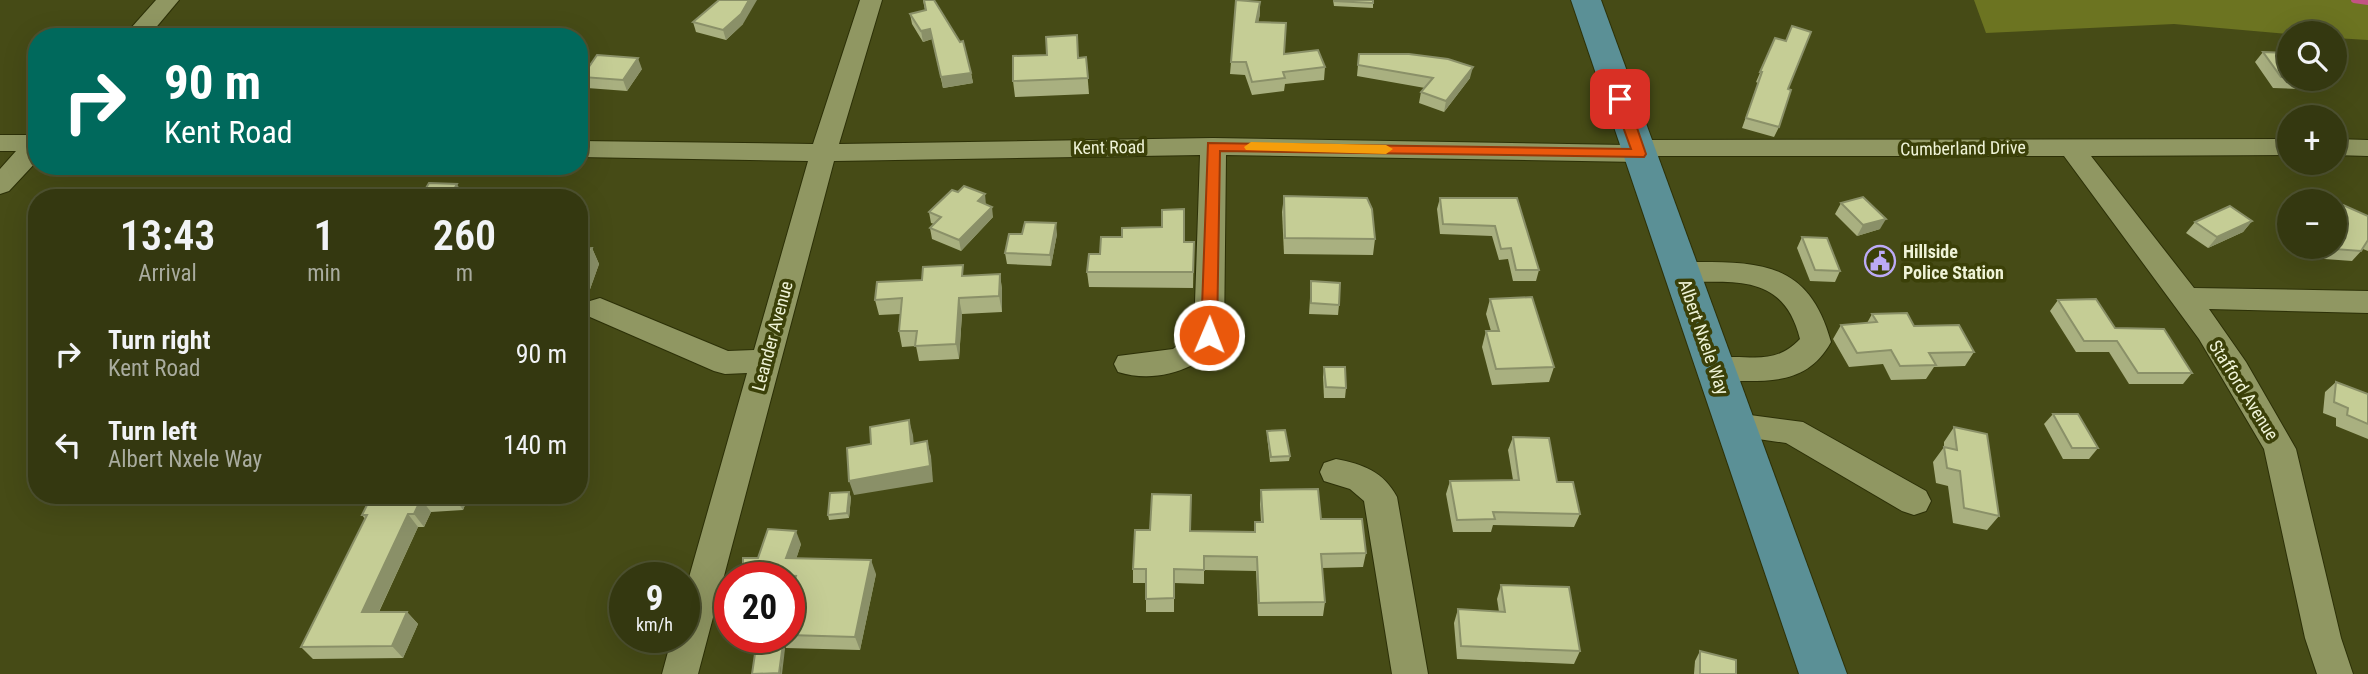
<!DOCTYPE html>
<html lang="en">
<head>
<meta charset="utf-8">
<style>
	body { margin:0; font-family:"Roboto Condensed",sans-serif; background:#3f431e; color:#f1f3f6; height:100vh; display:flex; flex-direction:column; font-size:26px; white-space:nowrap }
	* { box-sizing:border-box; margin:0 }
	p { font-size:23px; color:#a9ac9f }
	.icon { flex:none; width:38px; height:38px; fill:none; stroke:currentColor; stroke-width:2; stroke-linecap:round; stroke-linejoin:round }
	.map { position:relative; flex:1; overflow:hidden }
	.details { position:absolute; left:28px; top:189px; width:560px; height:315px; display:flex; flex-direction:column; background:#343810; border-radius:28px; box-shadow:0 7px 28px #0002,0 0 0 2px #4e5230 }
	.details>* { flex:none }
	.top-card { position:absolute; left:28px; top:28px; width:560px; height:147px; border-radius:28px; box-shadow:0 7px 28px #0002,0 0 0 2px #4e5230; background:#00695c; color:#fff; overflow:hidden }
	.tools { position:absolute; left:2277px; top:21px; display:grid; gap:14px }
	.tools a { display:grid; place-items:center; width:70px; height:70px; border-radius:50%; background:#343810; box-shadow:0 7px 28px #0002,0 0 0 2px #4e5230; font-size:35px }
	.speed { position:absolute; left:609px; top:562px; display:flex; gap:14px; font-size:35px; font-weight:700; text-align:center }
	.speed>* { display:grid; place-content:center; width:91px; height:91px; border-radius:50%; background:#343810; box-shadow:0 7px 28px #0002,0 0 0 2px #4e5230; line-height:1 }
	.speed small { font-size:18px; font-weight:400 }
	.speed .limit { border:10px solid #d22; background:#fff; color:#111 }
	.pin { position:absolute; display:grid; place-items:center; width:60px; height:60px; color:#fff; margin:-30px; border-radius:14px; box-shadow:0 4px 10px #0006 }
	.me { position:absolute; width:77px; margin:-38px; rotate:1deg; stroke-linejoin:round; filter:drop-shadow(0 0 5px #0008) }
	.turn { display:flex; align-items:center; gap:24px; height:147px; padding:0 21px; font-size:32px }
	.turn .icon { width:91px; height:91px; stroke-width:2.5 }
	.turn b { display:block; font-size:49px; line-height:60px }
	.eta { display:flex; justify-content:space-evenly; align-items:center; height:119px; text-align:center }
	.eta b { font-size:42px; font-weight:600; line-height:49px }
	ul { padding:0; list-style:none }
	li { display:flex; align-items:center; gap:21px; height:91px; padding:0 21px }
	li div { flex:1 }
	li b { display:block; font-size:26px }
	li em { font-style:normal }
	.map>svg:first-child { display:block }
	.green { fill:#6c7421 }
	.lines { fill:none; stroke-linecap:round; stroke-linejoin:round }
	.stream { stroke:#c35385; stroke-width:6 }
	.minor-casing { stroke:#2c3007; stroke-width:2 }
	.major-casing { stroke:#2c3007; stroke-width:2 }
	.minor { fill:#909762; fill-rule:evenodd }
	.major { fill:#5b9096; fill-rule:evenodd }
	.wall { fill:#a9b080 }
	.shaded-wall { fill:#8a9068 }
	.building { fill:#c5cd95; stroke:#8a9068; stroke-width:2 }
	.route { fill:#ea580c; stroke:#983908; stroke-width:2 }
	.slow { fill:#f59e0b }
	.labels { text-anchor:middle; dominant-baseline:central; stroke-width:7; stroke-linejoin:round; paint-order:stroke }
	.street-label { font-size:18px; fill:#eff3d7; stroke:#3b4008 }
	.poi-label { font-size:18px; font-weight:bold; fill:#eff3d7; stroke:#3b4008; text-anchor:start }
</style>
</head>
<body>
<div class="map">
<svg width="2368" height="674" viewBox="0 0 2368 674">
	<rect width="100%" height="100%" fill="#464b16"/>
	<path class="green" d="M1974 0H2368V40L2335 38 2334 33 2289 34 2174 24 1986 33Z"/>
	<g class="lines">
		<path class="stream" d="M2354 0 2368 2"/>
		<g class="minor-casing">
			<g id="minor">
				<path d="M156 0H179L148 37H123Z"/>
				<path d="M860 0H882L839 144 1213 138 1626 145 1637 140 2289 139V155L2091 156 2194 288 2368 291V313L2209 309 2246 362 2296 449 2341 638 2353 674H2317L2305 638 2264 449 2199 339 2064 156H1651L1648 160 1639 162 1226 155 1224 335C1204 370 1156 384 1118 372L1114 364 1118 356 1173 349 1194 332 1200 155 834 161 698 674H662L672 637H684V595L747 373 725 374 714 371 590 317 585 309 590 301 600 298 728 351 754 350 808 161 579 157V141L813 144Z"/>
				<path d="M0 135H37V161L9 191 0 194V169L16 151H0Z"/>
				<path d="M2334 139 2368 140V156L2334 155Z"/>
				<path d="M1681 262C1756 262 1808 258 1831 342 1805 389 1762 380 1716 381L1705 377 1701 369 1705 361C1742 349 1770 371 1800 339 1784 274 1737 282 1681 282L1671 279 1667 272 1671 265Z"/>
				<path d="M1735 413 1803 422 1926 491 1931 501 1926 511 1914 515 1902 511 1786 443 1724 434 1719 425 1724 416Z"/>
				<path d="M1336 459C1363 464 1384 472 1397 497L1428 674H1392L1364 501 1350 489 1324 481 1320 472 1324 463Z"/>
			</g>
		</g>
		<g class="major-casing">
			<path id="major" d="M1571 0H1601L1847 674H1799Z"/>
		</g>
		<use href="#minor" class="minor"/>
		<use href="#major" class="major"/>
	</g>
	<g class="wall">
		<path d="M923 0H934L971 73 973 83 943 88 932 39 923 42 912 24 910 14 925 10Z"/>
		<path d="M1333 0H1373V8L1334 6Z"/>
		<path d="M1260 14 1258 22 1284 54 1325 67 1324 80 1285 84 1284 91 1252 95 1245 75 1230 74 1231 62Z"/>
		<path d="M693 22 743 24 726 40 696 32Z"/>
		<path d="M1775 38 1788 89 1779 127 1774 137 1742 128 1758 83 1756 82Z"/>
		<path d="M2263 52 2289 53V79H2308L2300 89 2273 88 2255 62Z"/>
		<path d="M1359 54 1470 78 1444 112 1419 103 1421 92 1425 88 1357 76Z"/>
		<path d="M1086 57 1089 94 1015 97 1013 81 1078 58Z"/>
		<path d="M642 69 627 91 587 88 582 77Z"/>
		<path d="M1284 196 1375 239 1373 255 1284 254 1282 212Z"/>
		<path d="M1440 198H1517L1539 270 1536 281H1513L1508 259 1499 260 1492 236 1440 234 1437 209Z"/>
		<path d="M1841 203 1880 229 1857 236 1835 214Z"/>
		<path d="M986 204 993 217 961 251 932 239 930 228 934 224 931 223 929 212Z"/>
		<path d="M2343 205 2368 216V251L2363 249 2352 261 2311 258 2317 247H2334V214Z"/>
		<path d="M2252 221 2243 232 2208 248 2186 233 2195 222Z"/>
		<path d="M1022 234H1057L1051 266 1007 264 1005 253Z"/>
		<path d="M1802 237 1840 271 1835 282 1810 281 1797 248Z"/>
		<path d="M1184 242H1194L1193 288 1089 287 1087 272 1100 254Z"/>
		<path d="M592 248 599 264 584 306 579 307V249Z"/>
		<path d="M1000 274 1002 290V312L962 314 959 359 919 361 916 346 902 347 899 331 900 314 879 315 875 300 922 280Z"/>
		<path d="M1311 281 1339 305 1338 315 1309 314Z"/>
		<path d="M1490 299 1554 367 1549 382 1492 385 1482 347 1486 331H1491L1486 314Z"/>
		<path d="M2058 300 2115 328 2192 373 2183 384H2129L2109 352H2076L2050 311Z"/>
		<path d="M1872 314 1974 352 1965 366 1934 367 1926 379 1891 380 1883 364 1849 367 1833 339 1841 325 1867 323Z"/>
		<path d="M1324 367 1346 388 1345 398H1324L1323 377Z"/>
		<path d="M2336 382 2368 394V439L2336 426V418L2323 413 2325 392Z"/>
		<path d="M2053 414 2098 448 2089 459H2063L2044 424Z"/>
		<path d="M1954 427 1999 516 1987 530 1953 523 1948 486 1936 483 1933 462 1944 447V442Z"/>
		<path d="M1267 431 1290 456 1289 461 1270 462 1267 436Z"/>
		<path d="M1513 437 1557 482 1580 514 1574 527 1493 525 1491 532H1453L1446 494 1450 481 1513 480 1508 450Z"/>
		<path d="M1261 490 1321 519 1366 553 1363 567 1322 568 1325 602 1323 616H1258L1256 571 1204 570V584L1174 583V612H1146V583H1133V569L1254 532 1255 522H1261L1260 504Z"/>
		<path d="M372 495H469L463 510 431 512 424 527H418L379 612H407L418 624 403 658 313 659 301 647 365 519 362 515Z"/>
		<path d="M851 497 849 518 829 520 828 515Z"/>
		<path d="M801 544 796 559 876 574 860 650 786 648 781 637H789L792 589H789V578H745L743 573 758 558Z"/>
		<path d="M1501 585 1580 651 1574 664 1457 659 1454 623 1458 609 1499 612 1497 599Z"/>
		<path d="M1700 651 1736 674H1694L1695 661Z"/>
	</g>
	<g class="shaded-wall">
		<path d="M749 0H757L743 24 726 40 723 30Z"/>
		<path d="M1260 2V14L1256 35V22Z"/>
		<path d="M930 29 932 39 923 42 921 31Z"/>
		<path d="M638 58 642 69 627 91 623 80Z"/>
		<path d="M1473 67 1470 78 1444 112 1446 101Z"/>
		<path d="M971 73 973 83 943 88 941 77Z"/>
		<path d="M457 184 465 198H449Z"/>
		<path d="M985 194 986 205 978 201Z"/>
		<path d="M992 207 993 217 961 251 959 240Z"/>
		<path d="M1886 219 1880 229 1857 236 1863 225Z"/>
		<path d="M2252 221 2243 232 2208 248 2217 237Z"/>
		<path d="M1056 223 1057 234 1051 266 1050 255Z"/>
		<path d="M592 248 599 264 584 306 579 298V281Z"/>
		<path d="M1000 274 1002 290V312L999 296Z"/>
		<path d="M959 298 962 314 959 359 956 344Z"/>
		<path d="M909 420 913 435 915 459 911 444Z"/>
		<path d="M927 441 931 456 933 482 854 495 849 481Z"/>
		<path d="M849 492 851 497 849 518 847 513Z"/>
		<path d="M455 495H469L463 510 454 497Z"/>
		<path d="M421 499 431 512 424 527 414 514Z"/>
		<path d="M408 514 418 527 373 624 362 612Z"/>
		<path d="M796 531 801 544 792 572 786 558Z"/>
		<path d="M871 560 876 574 860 650 855 637Z"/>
		<path d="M407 612 418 624 403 658 392 646Z"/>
		<path d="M783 644 785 649 782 674H780Z"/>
	</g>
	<g class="building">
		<path d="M719 0H749L741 14 723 30 693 22Z"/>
		<path d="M924 0H934L960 42 963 41 971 73 941 77 930 29 921 31 910 14 926 10Z"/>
		<path d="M1236 0 1260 2 1256 22 1286 23 1284 54 1318 50 1325 67 1283 72 1285 78 1252 82 1246 62H1231Z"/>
		<path d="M1334 0H1373V3L1334 1Z"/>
		<path d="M1792 26 1811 32 1788 89 1791 90 1779 127 1746 118 1762 72H1760L1775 38 1786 41Z"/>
		<path d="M176 32H210L206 37H172Z"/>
		<path d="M1077 35 1078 58 1086 57 1088 78 1013 81V56L1047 55 1046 37Z"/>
		<path d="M2263 52 2289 53V77H2281Z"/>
		<path d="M1359 54H1409L1448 59 1473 67 1446 101 1421 92 1433 78 1358 65Z"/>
		<path d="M597 55 638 58 623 80 582 77Z"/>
		<path d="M429 183 457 184 449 198H420Z"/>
		<path d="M964 186 985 194 978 201 992 207 959 240 930 228 941 217 929 212 952 190 958 192Z"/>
		<path d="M1284 196 1367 198 1372 209 1375 239 1285 238Z"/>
		<path d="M1863 197 1886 219 1863 225 1841 203Z"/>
		<path d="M1440 198H1517L1539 270H1516L1511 248 1501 249 1495 226 1443 224Z"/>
		<path d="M2343 205 2368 216V240L2361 251 2320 248 2321 247H2334V221Z"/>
		<path d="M2230 206 2252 221 2217 237 2195 222Z"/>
		<path d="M1184 209V242H1194L1193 272H1087L1089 254H1100L1101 237H1122V228L1162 227V210Z"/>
		<path d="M1025 222 1056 223 1050 255 1005 253 1009 234H1022Z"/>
		<path d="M1802 237 1827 238 1840 271 1815 270Z"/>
		<path d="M592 248 579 281V249Z"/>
		<path d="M963 265 962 276 1000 274 999 296 959 298 956 344 915 346 917 331H899L902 298 875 300 877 282 922 280 923 267Z"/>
		<path d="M1311 281 1340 283 1339 305 1311 303Z"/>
		<path d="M1532 297 1554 367 1496 369 1486 331H1499L1490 299Z"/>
		<path d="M2096 299 2115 328 2164 329 2192 373H2138L2117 341H2084L2058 300Z"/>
		<path d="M1907 313 1914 326 1959 325 1974 352 1929 353 1936 365 1900 366 1891 350 1857 353 1841 325 1877 322 1872 314Z"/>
		<path d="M1324 367H1345L1346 388 1326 387Z"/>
		<path d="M2336 382 2368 394V424L2347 415 2348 408 2334 402Z"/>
		<path d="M2053 414H2078L2098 448H2072Z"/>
		<path d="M909 420 911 444 927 441 930 466 849 481 847 448 871 444 870 427Z"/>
		<path d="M1954 427 1987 434 1999 516 1964 508 1960 471 1947 468 1944 447 1957 450Z"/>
		<path d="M1285 430 1290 456 1271 457 1267 431Z"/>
		<path d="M1513 437 1549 438 1557 482H1573L1580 514 1493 512 1495 519 1457 520 1450 481 1519 480Z"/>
		<path d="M1318 489 1321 519H1362L1366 553 1321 554 1325 602 1259 603 1257 557 1204 556V570L1174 569V598L1146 599V569H1133L1135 530H1150L1152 494 1191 495 1190 531 1255 532V522H1263L1261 490Z"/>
		<path d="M849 492 847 513 828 515 830 493Z"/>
		<path d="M372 495H455L454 497 421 499 414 514H408L362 612H407L392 646 301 647 367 515H362Z"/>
		<path d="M768 529 796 531 786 558 871 560 855 637 789 635V601L796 576 743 573V558H758Z"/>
		<path d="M1501 585 1569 587 1580 651 1461 646 1458 609 1505 612Z"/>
		<path d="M783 644 779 673 752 674 756 647Z"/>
		<path d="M1700 651 1736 660V674H1700Z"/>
	</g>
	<path class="route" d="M1620 95 1627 99 1646 154 1644 157 1220 151 1217 335 1215 339H1203L1201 335 1208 143 1631 149 1613 99Z"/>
	<path class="slow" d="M1251 142 1386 145 1393 149 1386 154 1246 150 1244 147Z"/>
	<defs>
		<g id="civic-ring" transform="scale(1.575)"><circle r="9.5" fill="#3b4008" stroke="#bcaaf6" stroke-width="1.5"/><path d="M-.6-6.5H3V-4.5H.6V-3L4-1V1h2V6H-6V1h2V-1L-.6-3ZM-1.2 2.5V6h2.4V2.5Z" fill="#bcaaf6"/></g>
	</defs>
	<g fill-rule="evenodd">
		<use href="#civic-ring" x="1880" y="261"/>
	</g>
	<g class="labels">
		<g class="street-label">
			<text transform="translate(1109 147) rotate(-1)">Kent Road</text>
			<text transform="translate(1963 148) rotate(-1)">Cumberland Drive</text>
			<text transform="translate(772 336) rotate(-75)">Leander Avenue</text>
			<text transform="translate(1704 337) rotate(71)">Albert Nxele Way</text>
			<text transform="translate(2244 390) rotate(58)">Stafford Avenue</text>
		</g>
		<g class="poi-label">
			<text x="1903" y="251">Hillside<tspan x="1903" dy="21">Police Station</tspan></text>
		</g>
	</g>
</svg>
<div class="tools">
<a><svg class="icon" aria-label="search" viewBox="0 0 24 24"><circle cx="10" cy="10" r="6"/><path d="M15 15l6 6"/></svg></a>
<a>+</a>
<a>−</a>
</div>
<div class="speed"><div>9<small>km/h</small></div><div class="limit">20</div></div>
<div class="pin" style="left:1620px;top:99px;background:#d93025"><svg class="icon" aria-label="arrive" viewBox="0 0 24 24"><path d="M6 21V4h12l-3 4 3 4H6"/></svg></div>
<svg class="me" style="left:1209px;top:335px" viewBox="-20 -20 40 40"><circle r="17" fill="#ea580c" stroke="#fff" stroke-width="3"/><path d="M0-11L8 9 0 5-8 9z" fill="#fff"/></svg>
<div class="top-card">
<div class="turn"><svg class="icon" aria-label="right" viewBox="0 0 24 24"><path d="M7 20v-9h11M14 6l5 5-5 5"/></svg><div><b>90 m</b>Kent Road</div></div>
</div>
<section class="details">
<div class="eta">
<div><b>13:43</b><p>Arrival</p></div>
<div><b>1</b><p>min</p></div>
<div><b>260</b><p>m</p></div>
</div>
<ul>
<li><svg class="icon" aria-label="right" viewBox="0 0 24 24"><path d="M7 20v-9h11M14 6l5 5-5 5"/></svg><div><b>Turn right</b><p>Kent Road</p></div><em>90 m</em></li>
<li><svg class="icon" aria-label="left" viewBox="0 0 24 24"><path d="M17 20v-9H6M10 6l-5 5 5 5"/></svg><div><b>Turn left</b><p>Albert Nxele Way</p></div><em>140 m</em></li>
</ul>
</section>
</div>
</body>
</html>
